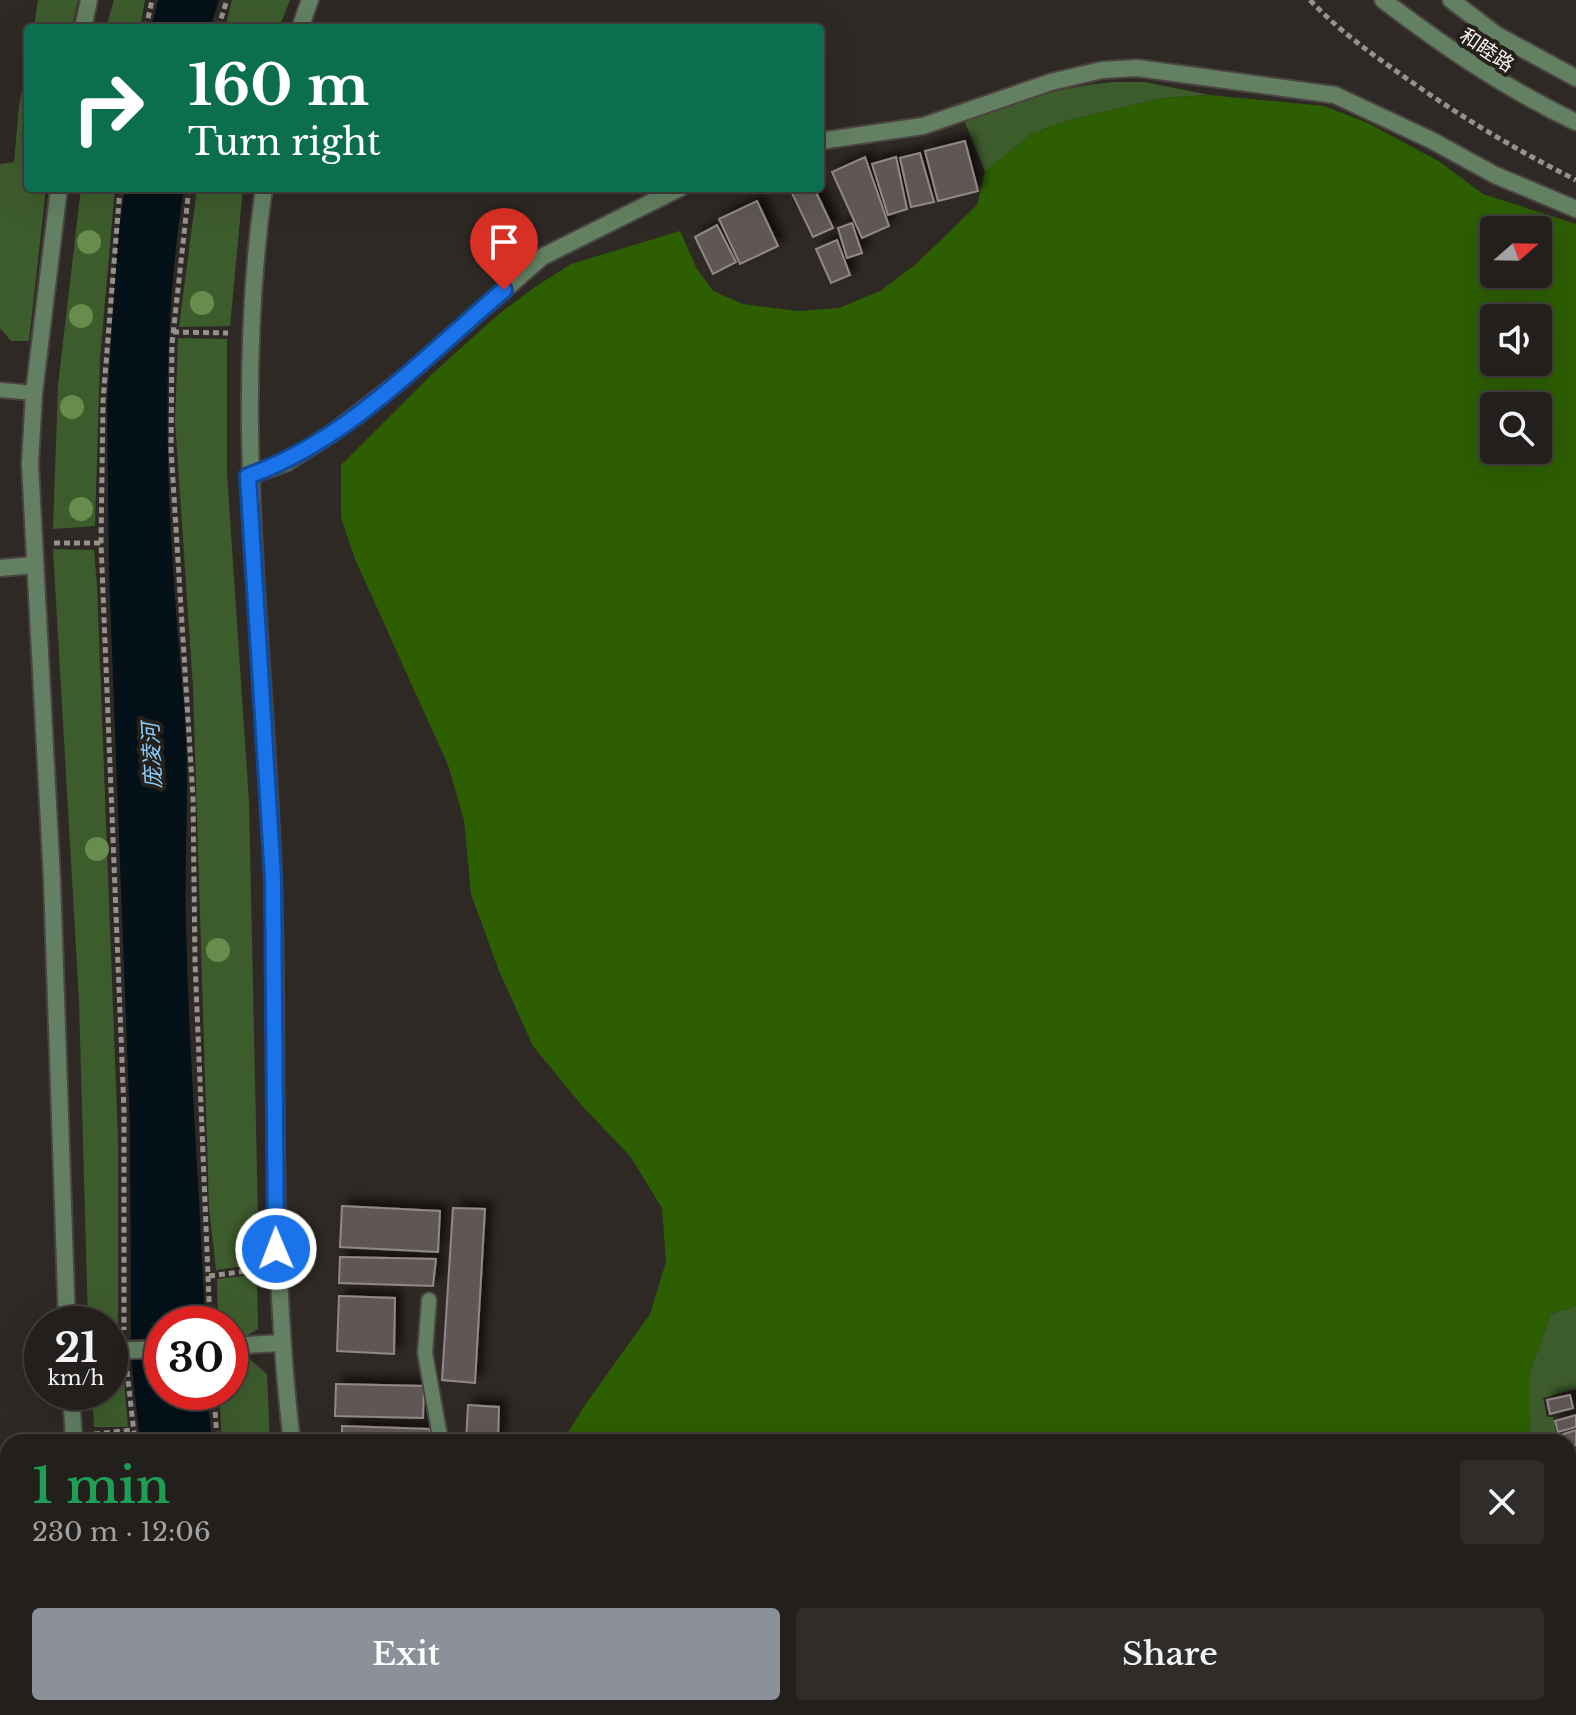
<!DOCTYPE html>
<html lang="en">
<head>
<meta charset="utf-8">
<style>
	body { margin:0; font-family:"Libre Baskerville","Noto Sans SC",serif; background:#2f2c29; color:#f1f3f6; height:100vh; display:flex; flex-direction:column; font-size:30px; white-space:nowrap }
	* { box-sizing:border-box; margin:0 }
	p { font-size:26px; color:#a3a2a3 }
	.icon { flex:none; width:44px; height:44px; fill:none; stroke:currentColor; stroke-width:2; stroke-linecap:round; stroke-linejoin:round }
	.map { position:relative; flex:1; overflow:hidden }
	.side { position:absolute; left:0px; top:1434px; width:1576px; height:282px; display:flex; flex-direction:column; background:#231f1c; border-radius:24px 24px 0 0; box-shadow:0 8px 32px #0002,0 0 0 2px #403d3b }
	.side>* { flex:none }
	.top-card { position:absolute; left:24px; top:24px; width:800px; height:168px; border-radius:8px; box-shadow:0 8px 32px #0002,0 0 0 2px #403d3b; background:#0b6e4f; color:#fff; overflow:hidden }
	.needle { width:52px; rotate:70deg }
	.controls { position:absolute; left:1480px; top:216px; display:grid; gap:16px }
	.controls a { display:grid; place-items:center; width:72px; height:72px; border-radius:8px; background:#231f1c; box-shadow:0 8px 32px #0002,0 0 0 2px #403d3b; font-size:40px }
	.speed { position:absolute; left:24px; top:1306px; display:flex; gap:16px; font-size:40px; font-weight:700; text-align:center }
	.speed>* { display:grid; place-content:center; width:104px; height:104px; border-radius:50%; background:#231f1c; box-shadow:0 8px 32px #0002,0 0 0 2px #403d3b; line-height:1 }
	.speed small { font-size:20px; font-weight:400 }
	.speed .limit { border:12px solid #d22; background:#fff; color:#111 }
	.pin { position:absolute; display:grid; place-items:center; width:68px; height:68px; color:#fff; margin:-82px -34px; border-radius:50% 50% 50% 0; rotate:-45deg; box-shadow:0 0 8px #0007 }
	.pin .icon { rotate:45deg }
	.me { position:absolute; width:88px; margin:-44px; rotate:359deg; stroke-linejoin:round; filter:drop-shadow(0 0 6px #0008) }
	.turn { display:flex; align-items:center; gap:28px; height:168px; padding:0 32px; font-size:36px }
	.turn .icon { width:104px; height:104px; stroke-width:2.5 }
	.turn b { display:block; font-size:56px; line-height:68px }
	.round { display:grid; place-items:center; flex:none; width:84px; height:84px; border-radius:8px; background:#2f2c29 }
	.overview { display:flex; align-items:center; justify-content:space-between; height:136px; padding:0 32px }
	h1 { font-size:48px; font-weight:600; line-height:60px; color:#1e9e55 }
	.action { display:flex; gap:16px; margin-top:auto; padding:16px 32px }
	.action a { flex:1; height:92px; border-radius:8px; background:#8c9099; color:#fff; font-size:32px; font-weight:600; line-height:92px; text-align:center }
	.action a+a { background:#2f2c29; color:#f1f3f6 }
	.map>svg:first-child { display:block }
	.green { fill:#3d5c2c }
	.forest { fill:#2d5e02; fill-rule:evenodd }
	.water { fill:#051119 }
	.building { fill:#5e5654; stroke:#918887; stroke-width:2; filter:url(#shadow) }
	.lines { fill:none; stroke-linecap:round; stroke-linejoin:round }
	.service-casing { stroke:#4b4541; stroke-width:18 }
	.minor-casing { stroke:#4b4541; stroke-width:20 }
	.tertiary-casing { stroke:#4b4541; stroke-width:20 }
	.path { stroke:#95918d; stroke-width:5; stroke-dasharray:6 4; stroke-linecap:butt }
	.service { stroke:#638062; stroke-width:14 }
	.minor { stroke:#638062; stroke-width:16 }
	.tertiary { stroke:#638062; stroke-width:16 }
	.minor-bridge-casing { stroke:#4b4541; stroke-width:20; stroke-linecap:butt }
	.minor-bridge { stroke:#638062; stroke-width:16 }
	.tree { fill:#688b4e }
	.route-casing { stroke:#114b97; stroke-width:20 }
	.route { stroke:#1a73e8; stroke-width:14 }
	.labels { text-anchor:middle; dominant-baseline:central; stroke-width:8; stroke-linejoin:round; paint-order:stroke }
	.street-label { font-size:20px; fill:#f4f1ee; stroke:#25201c }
	.water-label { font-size:22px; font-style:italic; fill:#8acdfa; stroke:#25201c }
</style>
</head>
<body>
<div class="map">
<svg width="1576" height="1715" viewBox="0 0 1576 1715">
	<defs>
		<filter id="shadow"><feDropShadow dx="7" dy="-7" stdDeviation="4" flood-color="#0009"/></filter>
	</defs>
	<rect width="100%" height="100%" fill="#2f2925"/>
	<g class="green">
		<path d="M38 0H78L72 28H34Z"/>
		<path d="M114 0H145L140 28H106Z"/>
		<path d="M232 0H290L279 28H225Z"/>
		<path d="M28 58V188H46L29 341H11L0 328V164L14 162 19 106Z"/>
		<path d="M1115 82H1145L1209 95 1163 98 1073 119 1033 133 985 171 964 120C1014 102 1062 86 1115 82Z"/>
		<path d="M81 188H115L100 359 95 526 53 529 58 385Z"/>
		<path d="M197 188H243L230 326 179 327Z"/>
		<path d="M178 338 227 339V474L249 801 259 1264 216 1270 209 1207 193 688 175 420Z"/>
		<path d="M53 549 94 550 97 585 118 1140V1341L110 1342V1324L88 1321 79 1001Z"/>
		<path d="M257 1274 258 1329 246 1336 230 1337V1324H218L217 1279Z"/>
		<path d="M1576 1306V1389L1543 1398 1547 1417H1553L1558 1442H1530V1372L1551 1314Z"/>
		<path d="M244 1354 267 1374 270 1442H222L219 1392H230V1355Z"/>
		<path d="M122 1357 128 1427H94L92 1392H110V1359Z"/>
		<path d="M1576 1450 1574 1464 1576 1584 1568 1572V1452Z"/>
	</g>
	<g class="forest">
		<path d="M1209 95 1324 106 1368 123 1440 162 1483 194 1576 224V1306L1551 1314 1530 1372V1442H562L585 1405 650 1314 666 1262 662 1208 630 1156 583 1107 533 1046 499 971 471 894 464 820 448 765 355 559 341 518V465L431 375 500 313 535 287 571 264 680 231 697 269 713 291 743 304 798 311 839 308 880 291 915 265 977 205 985 171 1033 133 1073 119 1163 98ZM1494 230H1538V274H1494ZM1494 318H1538V362H1494ZM1494 406H1538V450H1494Z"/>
		<path d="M1568 1572 1576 1584V1715H469L472 1708H1568Z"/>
	</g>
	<g class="water">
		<path d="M158 0H219L210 28H151Z"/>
		<path d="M125 188H184C157 358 168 525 183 695 191 772 184 848 186 925 189 1058 200 1191 205 1324H162V1338L131 1339 130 1128 109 573 107 405 117 244Z"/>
		<path d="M131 1358H162V1392H207L212 1442H140Z"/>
	</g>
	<g class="building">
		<path d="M965 141 978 191 938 201 925 151Z"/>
		<path d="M920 153 934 202 911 207 900 158Z"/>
		<path d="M865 157 889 226 862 238 832 172Z"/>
		<path d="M896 157 907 209 888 215 872 164Z"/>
		<path d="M814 188 833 228 813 237 790 189Z"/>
		<path d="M757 201 778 246 740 264 719 219Z"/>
		<path d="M852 223 862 253 847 258 838 228Z"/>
		<path d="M717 225 736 262 713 274 695 237Z"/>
		<path d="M837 240 850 275 831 283 816 249Z"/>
		<path d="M342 1206 440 1211 438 1252 340 1247Z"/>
		<path d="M453 1208 485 1209 475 1383 442 1380Z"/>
		<path d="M340 1257 436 1259 433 1286 339 1283Z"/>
		<path d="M339 1296 395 1298 394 1354 337 1351Z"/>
		<path d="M336 1384 424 1386 423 1418 335 1416Z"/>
		<path d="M1570 1395 1573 1408 1550 1414 1547 1400Z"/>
		<path d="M468 1405 499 1407 498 1442H466Z"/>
		<path d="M1576 1415V1427L1558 1432 1555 1421Z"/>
		<path d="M342 1426 430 1429V1442H342Z"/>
		<path d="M1576 1430V1445L1568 1447V1442H1559L1557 1436Z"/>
	</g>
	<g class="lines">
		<g class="service-casing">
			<g id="service">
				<path d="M0 390 34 393"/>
				<path d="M429 1300 425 1353 441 1442"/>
			</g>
		</g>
		<g class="minor-casing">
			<g id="minor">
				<path d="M83 28 89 0"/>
				<path d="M300 28 310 0"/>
				<path d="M820 141 923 126 1051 82 1102 70 1137 68 1335 95 1431 140 1495 175 1576 209"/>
				<path d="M59 188 34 393 30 464 52 880 67 1324"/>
				<path d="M264 188C231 417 265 645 273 875 279 1064 269 1253 292 1442"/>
				<path d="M248 476 286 463 334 432 405 377 542 257 680 188"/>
				<path d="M0 568 33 565"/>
				<path d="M230 1346 281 1343"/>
				<path d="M71 1392 74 1442"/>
				<path d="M119 1708 121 1715"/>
				<path d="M330 1708 331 1715"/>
			</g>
		</g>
		<g class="tertiary-casing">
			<g id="tertiary">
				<path d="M1383 0C1445 47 1506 89 1576 122"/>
				<path d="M1451 0 1497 35 1576 78"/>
			</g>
		</g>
		<g class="path">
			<path d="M1310 0C1339 31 1372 54 1406 78 1461 117 1516 150 1576 180"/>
			<path d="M146 28 152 0"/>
			<path d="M218 28 227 0"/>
			<path d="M120 188 103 401 101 543 124 1111V1330"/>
			<path d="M189 188 172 344 171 449 193 798 195 961 210 1324"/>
			<path d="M173 332 228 333"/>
			<path d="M54 543H101"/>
			<path d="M209 1276 255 1270"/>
			<path d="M127 1371 135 1442"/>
			<path d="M214 1392 217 1442"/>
			<path d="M94 1434 133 1430"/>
			<path d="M185 1708 186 1715"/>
			<path d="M252 1708 253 1715"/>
		</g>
		<use href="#service" class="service"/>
		<use href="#minor" class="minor"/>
		<use href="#tertiary" class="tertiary"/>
		<g class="minor-bridge-casing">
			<path id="minor-bridge" d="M110 1351 162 1349"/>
		</g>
		<use href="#minor-bridge" class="minor-bridge"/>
	</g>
	<g class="tree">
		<circle cx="89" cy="242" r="12"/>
		<circle cx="202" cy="303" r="12"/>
		<circle cx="81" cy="316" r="12"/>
		<circle cx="72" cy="407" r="12"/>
		<circle cx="81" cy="509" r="12"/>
		<circle cx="97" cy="849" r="12"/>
		<circle cx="218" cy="950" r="12"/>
	</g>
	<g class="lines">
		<g class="route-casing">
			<path id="route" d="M276 1249 273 878 248 476C349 440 424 357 504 290"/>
		</g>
		<use href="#route" class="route"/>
	</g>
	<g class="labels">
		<g class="street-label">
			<text transform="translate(1487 50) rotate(34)">和睦路</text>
		</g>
		<g class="water-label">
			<text transform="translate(152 756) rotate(-93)">庞凌河</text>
		</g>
	</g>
</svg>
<div class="controls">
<a><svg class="needle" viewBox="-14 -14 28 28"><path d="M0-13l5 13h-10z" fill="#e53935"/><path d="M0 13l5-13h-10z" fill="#a3a2a3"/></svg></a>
<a><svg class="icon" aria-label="sound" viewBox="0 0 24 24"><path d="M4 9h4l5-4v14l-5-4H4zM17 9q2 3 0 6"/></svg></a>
<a><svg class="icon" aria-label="search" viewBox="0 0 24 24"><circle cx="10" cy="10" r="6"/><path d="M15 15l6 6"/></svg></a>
</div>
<div class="speed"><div>21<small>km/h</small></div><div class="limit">30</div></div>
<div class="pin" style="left:504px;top:290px;background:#d93025"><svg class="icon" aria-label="arrive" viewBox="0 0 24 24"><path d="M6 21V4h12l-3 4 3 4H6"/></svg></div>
<svg class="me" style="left:276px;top:1249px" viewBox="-20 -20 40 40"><circle r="17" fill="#1a73e8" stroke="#fff" stroke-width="3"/><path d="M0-11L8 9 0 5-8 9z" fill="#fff"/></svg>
<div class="top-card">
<div class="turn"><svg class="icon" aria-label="right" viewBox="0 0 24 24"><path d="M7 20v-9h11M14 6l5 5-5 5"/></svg><div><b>160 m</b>Turn right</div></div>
</div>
<section class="side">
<div class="overview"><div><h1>1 min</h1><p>230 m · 12:06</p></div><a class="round"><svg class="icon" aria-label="close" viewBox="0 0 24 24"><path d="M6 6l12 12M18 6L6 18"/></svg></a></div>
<div class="action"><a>Exit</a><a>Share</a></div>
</section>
</div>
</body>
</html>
